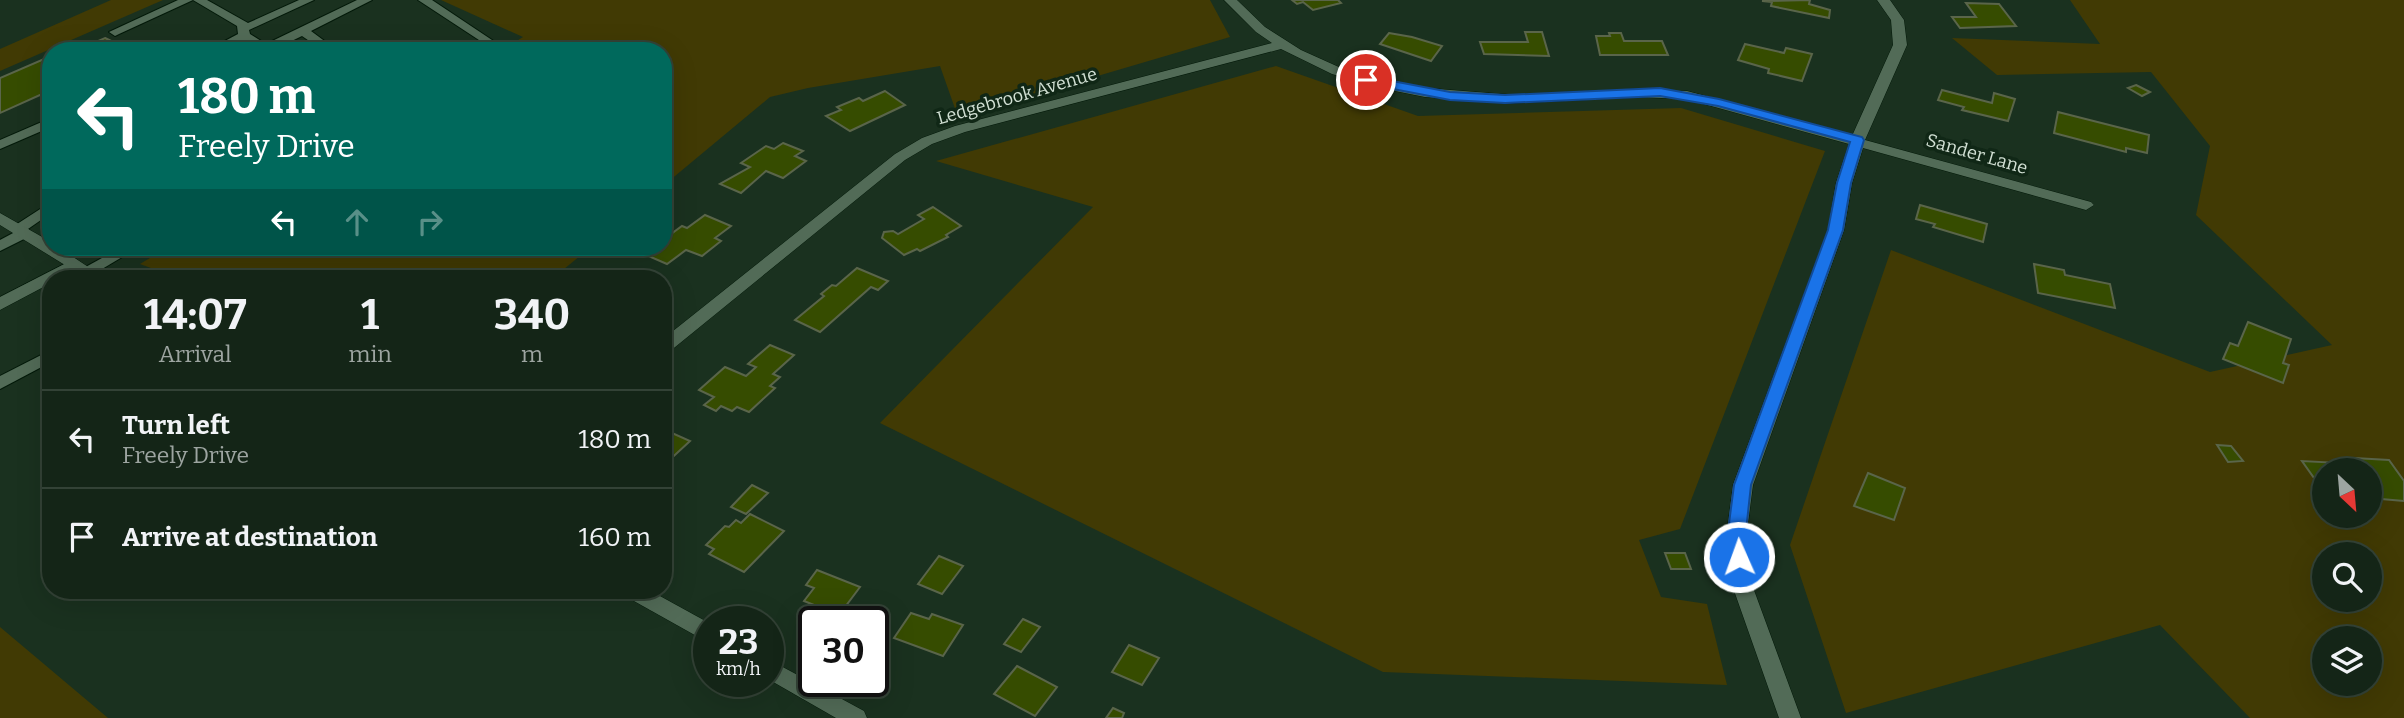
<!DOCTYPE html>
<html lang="en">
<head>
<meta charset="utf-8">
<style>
	body { margin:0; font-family:Bitter,serif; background:#1d2d20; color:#f1f3f6; height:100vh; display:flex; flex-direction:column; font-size:26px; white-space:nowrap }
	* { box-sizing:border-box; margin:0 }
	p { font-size:23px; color:#9da5a1 }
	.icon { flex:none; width:38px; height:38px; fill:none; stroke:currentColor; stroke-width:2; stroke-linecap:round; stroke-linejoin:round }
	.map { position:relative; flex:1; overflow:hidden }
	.side { position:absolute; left:42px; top:270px; width:630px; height:329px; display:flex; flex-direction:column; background:#142517; border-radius:28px; box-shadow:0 7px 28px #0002,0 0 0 2px #334236 }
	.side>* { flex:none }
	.guide { position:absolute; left:42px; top:42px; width:630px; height:214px; border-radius:28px; box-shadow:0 7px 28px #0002,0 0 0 2px #334236; background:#00695c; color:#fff; overflow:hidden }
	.needle { width:46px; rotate:154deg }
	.tools { position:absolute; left:2312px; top:458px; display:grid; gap:14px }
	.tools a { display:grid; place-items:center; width:70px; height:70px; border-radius:50%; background:#142517; box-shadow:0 7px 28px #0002,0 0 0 2px #334236; font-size:35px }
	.speed { position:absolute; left:693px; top:606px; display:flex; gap:14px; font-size:35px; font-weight:700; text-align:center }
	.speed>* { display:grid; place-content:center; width:91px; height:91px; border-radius:50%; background:#142517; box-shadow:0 7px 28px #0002,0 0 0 2px #334236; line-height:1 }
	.speed small { font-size:18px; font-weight:400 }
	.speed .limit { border:4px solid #111; border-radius:10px; background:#fff; color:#111 }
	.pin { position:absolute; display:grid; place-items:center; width:60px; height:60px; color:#fff; margin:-30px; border:4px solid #fff; border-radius:50%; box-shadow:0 2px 7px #0007 }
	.me { position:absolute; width:77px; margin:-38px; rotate:358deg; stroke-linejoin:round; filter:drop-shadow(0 0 5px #0008) }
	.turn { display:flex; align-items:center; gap:24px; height:147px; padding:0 21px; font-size:32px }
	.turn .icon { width:91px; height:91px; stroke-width:2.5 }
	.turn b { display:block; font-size:49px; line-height:60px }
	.lanes { display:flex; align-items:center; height:66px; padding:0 21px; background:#0003; justify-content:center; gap:35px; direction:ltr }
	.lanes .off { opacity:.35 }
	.eta { display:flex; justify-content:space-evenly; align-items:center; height:119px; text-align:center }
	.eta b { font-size:42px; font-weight:700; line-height:49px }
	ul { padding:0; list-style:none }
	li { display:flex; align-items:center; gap:21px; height:98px; padding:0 21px; border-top:2px solid #334236 }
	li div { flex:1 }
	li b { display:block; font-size:26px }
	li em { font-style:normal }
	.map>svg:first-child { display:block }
	.green { fill:#413a04; fill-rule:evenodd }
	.building { fill:#364c00; stroke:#5a654a; stroke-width:2 }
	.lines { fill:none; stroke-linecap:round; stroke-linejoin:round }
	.service-casing { stroke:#031909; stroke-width:2 }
	.minor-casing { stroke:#031909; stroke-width:1 }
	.tertiary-casing { stroke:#031909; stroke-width:1 }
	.path { stroke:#708373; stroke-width:3.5; stroke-dasharray:2.5 4.5; stroke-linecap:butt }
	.service { fill:#526b57; fill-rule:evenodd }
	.minor { fill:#526b57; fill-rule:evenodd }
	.tertiary { fill:#526b57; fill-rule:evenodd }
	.route { fill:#1a73e8; stroke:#114b97; stroke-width:2 }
	.labels { text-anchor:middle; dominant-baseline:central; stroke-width:7; stroke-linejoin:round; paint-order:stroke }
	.street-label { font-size:18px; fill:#d2e0d4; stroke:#102716 }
</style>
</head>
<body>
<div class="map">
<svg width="2404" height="718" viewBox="0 0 2404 718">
	<rect width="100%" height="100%" fill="#1a311f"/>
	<g class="green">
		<path d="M111 0H163L0 71V49Z"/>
		<path d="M441 0H1210L1230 37 958 117 940 66 808 88 770 97 663 186V51H500L523 37Z"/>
		<path d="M2070 0H2404V718H2250L2160 625 1846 713 1790 545 1891 250 2210 372 2332 345 2196 215 2210 146 2151 72 1997 75 1952 38 2100 44ZM2324 471H2370V516H2324ZM2324 555H2370V600H2324ZM2324 639H2370V684H2324Z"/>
		<path d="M1276 66 1418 116 1681 108 1825 151 1680 529 1639 540 1661 597 1707 604 1727 685 1383 672 880 423 1093 207 936 161Z"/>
		<path d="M168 247H591L553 278H178L140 264Z"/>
		<path d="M0 627 108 718H0Z"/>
	</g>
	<g class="building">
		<path d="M1292 0H1338L1341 3 1313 10 1303 2 1297 4Z"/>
		<path d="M1810 0 1809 4 1830 10 1829 18 1771 6 1772 2 1762 1Z"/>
		<path d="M1966 3 1999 4 2016 26 1960 28 1952 17H1976Z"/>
		<path d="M1525 32H1542L1549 56 1484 54 1480 42H1528Z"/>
		<path d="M1389 33 1412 37 1442 46 1431 61 1380 44Z"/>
		<path d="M1609 33H1621L1624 41H1662L1668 55H1600L1596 36H1610Z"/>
		<path d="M105 38 130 50 63 51 84 42 89 45Z"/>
		<path d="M1745 44 1784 53 1786 48 1812 54 1802 81 1768 73 1769 69 1738 60Z"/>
		<path d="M51 56V90L0 113V78Z"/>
		<path d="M2136 85 2150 92 2142 96 2128 88Z"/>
		<path d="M1942 90 1992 103 1994 93 2015 99 2008 121 1962 110 1964 107 1938 100Z"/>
		<path d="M885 91 905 105 850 131 826 116 841 110 837 107 859 98 863 101Z"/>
		<path d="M2058 112 2149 135 2147 153 2126 148V152L2054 133Z"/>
		<path d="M783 143 803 151 795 156 806 161 783 178 766 171 741 193 720 184 750 167 741 163 766 146 774 149Z"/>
		<path d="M1920 205 1987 224 1983 242 1933 227 1935 224 1916 219Z"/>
		<path d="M933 207 961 226 946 235 948 237 920 251 917 249 904 255 882 238 884 232 893 231 898 234 924 219 918 215Z"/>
		<path d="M705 215 731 226 715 238 721 241 702 256 686 250 667 264 644 254 654 247H663V240L682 226 687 228Z"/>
		<path d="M2034 264 2064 270 2065 275 2110 284 2115 308 2038 293Z"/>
		<path d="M857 268 888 281 878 290 871 287 820 332 795 320 824 296 821 294 832 285 836 286Z"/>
		<path d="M2248 322 2291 339 2283 363 2289 365 2283 383 2223 359 2230 343 2238 346Z"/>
		<path d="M770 345 794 355 773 374 780 377 770 386 775 388 749 412 737 407 732 411 721 406 716 411 704 405 714 397 699 390 725 367 746 376 756 367 748 364Z"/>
		<path d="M663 429 690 441 663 466Z"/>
		<path d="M2217 445 2231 446 2243 461 2228 462Z"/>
		<path d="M2354 458 2389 460 2404 481V501L2370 498V471H2324V492L2302 461 2358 464Z"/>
		<path d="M1868 473 1905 488 1894 520 1854 506Z"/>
		<path d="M752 485 768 493 746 514 731 507Z"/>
		<path d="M750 514 784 531 744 572 709 554 714 549 706 545 725 526 729 527 736 520 741 523Z"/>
		<path d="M1665 553H1685L1691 569H1671Z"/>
		<path d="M939 556 963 566 942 594 918 584Z"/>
		<path d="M817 570 860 587 839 615 804 601 814 588 806 585Z"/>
		<path d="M911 613 929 619 932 614 963 625 943 656 894 638Z"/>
		<path d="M1023 619 1040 627 1021 652 1004 644Z"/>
		<path d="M1129 645 1159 658 1142 685 1112 672Z"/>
		<path d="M1017 666 1057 687 1035 716 994 694Z"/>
		<path d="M1113 708 1124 713 1122 718H1106Z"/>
	</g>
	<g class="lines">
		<g class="service-casing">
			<g id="service">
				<path d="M178 0H193L119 34 115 36 109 32Z"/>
				<path d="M193 0H207L248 23 299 0H314L249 30 250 34 266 44 357 0H372L311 31 338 51H324L302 36 275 49 276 51H261L244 41 222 51H206L238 34 237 26Z"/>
				<path d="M418 0H432L495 42 486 51H473L482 42Z"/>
				<path d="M51 118V127L0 149V140Z"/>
				<path d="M51 202V213L28 229 32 233 30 236 0 251V240L15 232 12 229 14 226Z"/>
				<path d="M122 247H139L92 275H82L80 272 82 269Z"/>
				<path d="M51 350V362L0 389V376Z"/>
			</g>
		</g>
		<g class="minor-casing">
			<g id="minor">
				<path d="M1224 0H1237L1265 27 1301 50 1341 68 1382 80 1425 88 1514 95 1637 89 1687 91 1852 136 1893 45 1891 20 1877 0H1890L1904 20 1907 45 1865 140 2091 202 2094 205 2086 210 1863 148 1852 183 1844 230 1753 485 1747 531 1751 582 1801 718H1779L1731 582 1727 531 1733 485 1828 230 1836 183 1849 144 1686 99 1637 97 1514 103 1425 97 1380 88 1332 74 1281 49 965 132 932 144 905 160 669 352 663 354V339L895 154 922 138 955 126 1272 43 1256 32Z"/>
				<path d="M74 259 82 264C75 273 62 278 51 278V283L0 310V297Z"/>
			</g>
		</g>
		<g class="tertiary-casing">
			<g id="tertiary">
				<path d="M0 213 51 242V247H58L105 278H86L0 225Z"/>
				<path d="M622 590H649L709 623V643L625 596Z"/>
				<path d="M768 659 864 711 867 718H836L768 679Z"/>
			</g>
		</g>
		<path class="path" d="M129 45 140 51"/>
		<use href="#service" class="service"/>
		<use href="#minor" class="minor"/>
		<use href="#tertiary" class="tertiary"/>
	</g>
	<path class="route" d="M1366 76 1450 92 1505 95 1660 88 1719 99 1862 137 1864 140 1851 183 1843 230 1751 485 1746 531 1748 557 1746 562 1739 564 1733 562 1728 531 1734 485 1828 230 1837 183 1850 142 1718 106 1660 96 1505 103 1450 100 1362 83 1360 80Z"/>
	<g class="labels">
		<g class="street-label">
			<text transform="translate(1017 96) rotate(-16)">Ledgebrook Avenue</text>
			<text transform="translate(1977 154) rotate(16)">Sander Lane</text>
		</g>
	</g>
</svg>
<div class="tools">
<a><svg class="needle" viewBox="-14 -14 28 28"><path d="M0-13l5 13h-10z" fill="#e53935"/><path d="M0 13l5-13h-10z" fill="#9da5a1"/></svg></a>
<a><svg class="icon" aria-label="search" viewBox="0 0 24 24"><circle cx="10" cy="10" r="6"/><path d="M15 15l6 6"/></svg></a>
<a><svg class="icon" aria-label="layers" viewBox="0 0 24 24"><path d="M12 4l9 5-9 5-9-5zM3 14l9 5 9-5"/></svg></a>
</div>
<div class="speed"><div>23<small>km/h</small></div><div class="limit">30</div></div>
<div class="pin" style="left:1366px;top:80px;background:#d93025"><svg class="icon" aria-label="arrive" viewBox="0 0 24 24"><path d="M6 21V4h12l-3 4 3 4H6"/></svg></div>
<svg class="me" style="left:1739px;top:557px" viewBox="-20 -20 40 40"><circle r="17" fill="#1a73e8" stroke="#fff" stroke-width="3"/><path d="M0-11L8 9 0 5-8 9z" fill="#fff"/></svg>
<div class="guide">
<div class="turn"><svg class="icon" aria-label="left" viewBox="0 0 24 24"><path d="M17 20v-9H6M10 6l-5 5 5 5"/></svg><div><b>180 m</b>Freely Drive</div></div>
<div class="lanes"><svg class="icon" aria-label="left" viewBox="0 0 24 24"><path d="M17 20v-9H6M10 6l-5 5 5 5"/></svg><svg class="icon off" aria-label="ahead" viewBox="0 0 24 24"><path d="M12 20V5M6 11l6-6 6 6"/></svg><svg class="icon off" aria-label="right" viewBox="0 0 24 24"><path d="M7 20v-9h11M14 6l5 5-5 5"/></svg></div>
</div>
<section class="side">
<div class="eta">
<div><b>14:07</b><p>Arrival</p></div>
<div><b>1</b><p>min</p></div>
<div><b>340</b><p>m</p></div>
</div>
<ul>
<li><svg class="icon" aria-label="left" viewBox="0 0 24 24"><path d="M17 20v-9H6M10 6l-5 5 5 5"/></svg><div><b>Turn left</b><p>Freely Drive</p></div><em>180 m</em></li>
<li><svg class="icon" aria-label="arrive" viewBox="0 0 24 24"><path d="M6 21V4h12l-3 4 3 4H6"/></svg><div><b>Arrive at destination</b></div><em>160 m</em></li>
</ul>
</section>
</div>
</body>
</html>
